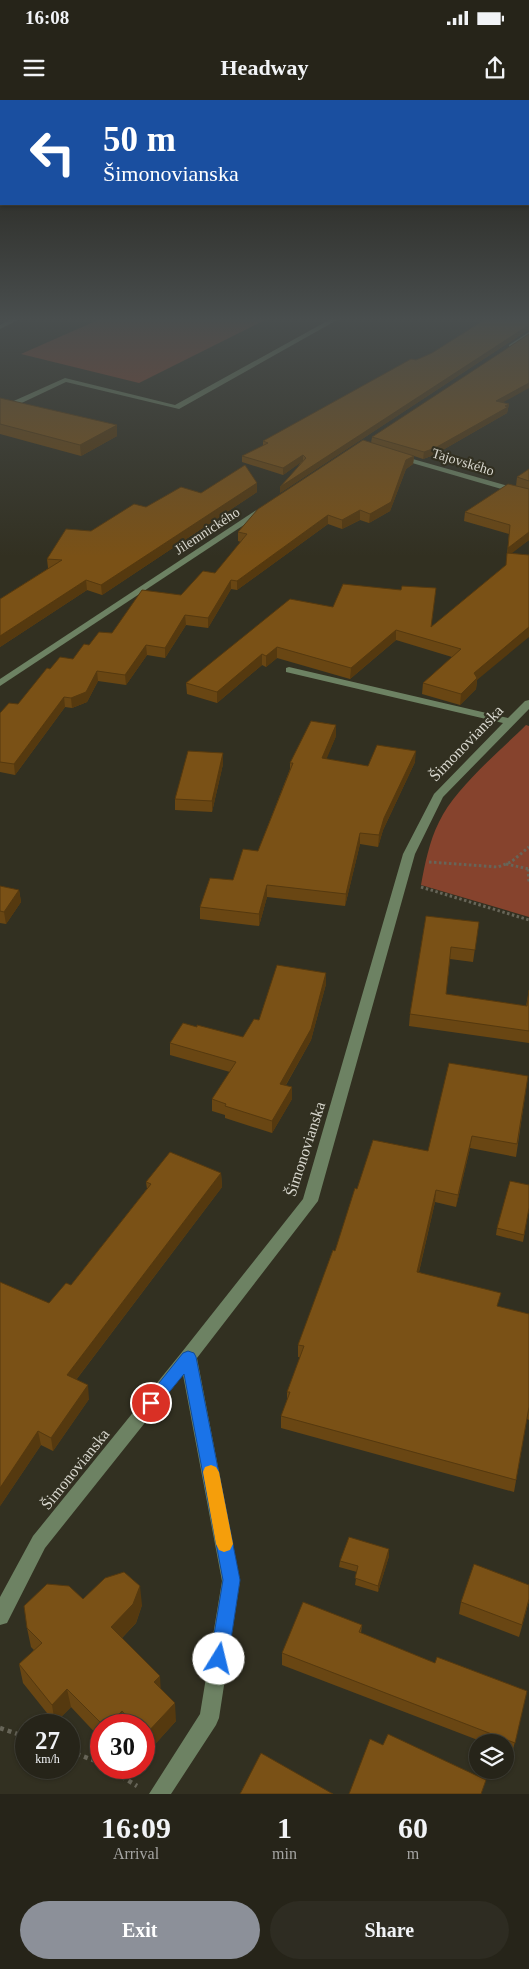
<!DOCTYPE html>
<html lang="en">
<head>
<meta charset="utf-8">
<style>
	body { margin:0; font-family:"Times New Roman",serif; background:#2e2c22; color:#f1f3f6; height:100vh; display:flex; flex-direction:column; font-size:19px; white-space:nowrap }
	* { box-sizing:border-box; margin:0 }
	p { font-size:16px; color:#a4a4a2 }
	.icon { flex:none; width:28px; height:28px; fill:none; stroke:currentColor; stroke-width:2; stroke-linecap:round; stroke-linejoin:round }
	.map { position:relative; height:1694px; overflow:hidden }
	.sheet { display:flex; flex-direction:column; background:#262419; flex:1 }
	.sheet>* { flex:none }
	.banner { position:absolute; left:0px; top:0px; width:530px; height:105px; box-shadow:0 1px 4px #0004,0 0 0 1px #424138; background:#1a4fa0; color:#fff; overflow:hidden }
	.fabs { position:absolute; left:469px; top:1634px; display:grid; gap:10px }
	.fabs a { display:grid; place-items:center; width:45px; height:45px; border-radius:50%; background:#262419; box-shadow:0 1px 4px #0004,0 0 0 1px #424138; font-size:25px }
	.speed { position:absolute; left:15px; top:1614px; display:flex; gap:10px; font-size:25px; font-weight:700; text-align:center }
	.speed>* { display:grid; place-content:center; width:65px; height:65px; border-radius:50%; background:#262419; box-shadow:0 1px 4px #0004,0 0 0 1px #424138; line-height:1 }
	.speed small { font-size:12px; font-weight:400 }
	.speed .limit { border:8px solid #d22; background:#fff; color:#111 }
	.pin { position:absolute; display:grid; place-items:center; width:42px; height:42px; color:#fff; margin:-21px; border:2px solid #fff; border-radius:50%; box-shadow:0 1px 5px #0007 }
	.me { position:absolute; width:55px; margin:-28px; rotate:9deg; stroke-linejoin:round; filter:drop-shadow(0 0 4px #0008) }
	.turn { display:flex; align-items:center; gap:18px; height:105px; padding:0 20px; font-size:22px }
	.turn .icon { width:65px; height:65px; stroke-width:2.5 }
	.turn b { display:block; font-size:35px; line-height:42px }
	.eta { display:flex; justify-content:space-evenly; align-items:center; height:85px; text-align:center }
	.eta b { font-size:30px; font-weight:700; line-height:35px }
	.button { display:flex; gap:10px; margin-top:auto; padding:10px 20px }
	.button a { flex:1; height:58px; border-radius:30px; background:#8c9099; color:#fff; font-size:20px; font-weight:700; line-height:58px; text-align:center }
	.button a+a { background:#2e2c22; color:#f1f3f6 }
	.status { display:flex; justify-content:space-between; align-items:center; height:35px; padding:0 25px; background:#262419; direction:ltr }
	.status svg { height:14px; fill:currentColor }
	header { display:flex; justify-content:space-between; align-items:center; height:65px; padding:0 20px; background:#262419; font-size:22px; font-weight:700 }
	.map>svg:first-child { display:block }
	.green { fill:#86432d }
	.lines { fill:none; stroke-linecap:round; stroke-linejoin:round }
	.path-far1 { stroke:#676558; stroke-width:3; stroke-dasharray:2.5 2.5; stroke-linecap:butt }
	.path { stroke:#676558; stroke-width:4.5; stroke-dasharray:4 4; stroke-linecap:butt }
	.minor { fill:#6d8263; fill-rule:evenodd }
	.wall { fill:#694613 }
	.shaded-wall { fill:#55390f }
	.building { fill:#7a5116; stroke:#55390f }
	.route { fill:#1a73e8; stroke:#114b97 }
	.slow { fill:#f59e0b }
	.labels { text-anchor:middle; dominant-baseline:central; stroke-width:4.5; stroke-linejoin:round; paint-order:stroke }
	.far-street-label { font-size:14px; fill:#d8d7ce; stroke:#323021 }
	.street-label { font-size:16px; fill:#d8d7ce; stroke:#323021 }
</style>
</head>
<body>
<div class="status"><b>16:08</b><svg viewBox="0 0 49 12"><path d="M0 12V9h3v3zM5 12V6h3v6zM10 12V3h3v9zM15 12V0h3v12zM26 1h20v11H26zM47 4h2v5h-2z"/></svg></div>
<header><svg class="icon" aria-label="menu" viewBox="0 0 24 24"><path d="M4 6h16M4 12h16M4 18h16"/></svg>Headway<svg class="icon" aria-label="share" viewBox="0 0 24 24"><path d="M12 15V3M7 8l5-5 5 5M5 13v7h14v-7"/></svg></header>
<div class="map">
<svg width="529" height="1694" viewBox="0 0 529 1694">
	<rect width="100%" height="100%" fill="#323021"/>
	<g class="green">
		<path d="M98 220H265L139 283 21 254Z"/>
		<path d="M526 625 529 626V817L421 785C425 764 429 742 439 722 455 688 499 652 526 625Z"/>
	</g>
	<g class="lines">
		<g class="path-far1">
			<path d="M429 762 498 767 511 762 529 747"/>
			<path d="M506 764 529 769"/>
			<path d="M528 769 529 782"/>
			<path d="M421 787 529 820"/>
		</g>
		<g class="path">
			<path d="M0 1628 26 1637"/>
			<path d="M69 1651 101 1663"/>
			<path d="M108 1668 137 1686"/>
		</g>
		<g class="minor">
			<path d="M9 220H18L0 229V225Z"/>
			<path d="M329 220H337L179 309 66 282 11 308 0 306V302L7 304 65 278 175 305Z"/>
			<path d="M529 232V237L513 247H509V245Z"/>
			<path d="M395 354 529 392V397L395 358Z"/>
			<path d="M258 409 265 411 0 586V579Z"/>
			<path d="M289 567 508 618 525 601 529 600V609L443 697 415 754 318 1101 197 1258 240 1481 219 1618 216 1625 171 1694H149L200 1614 222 1481 183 1275 45 1448 7 1523 0 1525V1497L33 1436 182 1252 303 1099 403 754 434 694 503 623 286 572V568Z"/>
		</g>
	</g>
	<g class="wall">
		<path d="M529 220V231L528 230 280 393 301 362 283 375 242 362V356L263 346V341L416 260 432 253Z"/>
		<path d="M0 298 117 336 81 356 0 334Z"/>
		<path d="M502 303 509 304 507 313 434 355 423 359 414 356 413 364 406 369 390 411 369 423 360 420 342 429 328 424 237 490 231 489 208 528 186 525 165 558 147 555 126 585 98 581 87 602 72 608 65 607 15 675 0 672V613L18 604 50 569 73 559 89 545 181 495 215 473 241 442 238 441V432L371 343 372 337Z"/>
		<path d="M529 369V440L511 453 477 580 476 589 460 605 422 594 423 583 452 557 396 540 350 579 277 558 266 567 262 565 217 603 187 594 186 583 333 507 401 490 436 488 431 527 506 465 509 434 464 421 465 412 516 386 517 377Z"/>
		<path d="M257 392 102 495 87 490 0 547V499L49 468H48L47 459 91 431 146 407 201 393Z"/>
		<path d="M336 636 326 659 368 666 415 662 383 730 378 747 360 744 345 806 267 797 259 826 200 819V807L233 780 258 751 290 669V663Z"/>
		<path d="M223 664 212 712 175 710V699Z"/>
		<path d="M0 786 19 790 21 802 6 824 0 823Z"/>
		<path d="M426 816 477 834 473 862 450 859 446 894 526 906 529 890V943L409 926 410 914Z"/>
		<path d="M326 884 311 940 286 985 292 999 272 1033 225 1018V1015L212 1011V999L230 972 170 955V943L197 927 243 937 259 920Z"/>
		<path d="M528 976 516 1057 470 1048 456 1107 435 1102 419 1172 498 1207 529 1214V1320L527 1319 514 1392 281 1328V1316L287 1301V1292L300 1257H298V1245L335 1151 357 1089 428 1051Z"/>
		<path d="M221 1073 222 1087 76 1280 89 1299 53 1351 41 1345 0 1406 49 1203 71 1185 147 1089 146 1082Z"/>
		<path d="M529 1109 523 1142 496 1135 497 1128Z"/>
		<path d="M389 1456 378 1492 355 1485 357 1472 339 1467 340 1461Z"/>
		<path d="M529 1501 519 1537 459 1514 461 1502Z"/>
		<path d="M142 1505 136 1523 122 1538 161 1589 176 1621 147 1653 144 1649V1625H101V1639L71 1607 55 1623 23 1583 19 1564 34 1550 31 1547 27 1528Z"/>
		<path d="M362 1525 361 1533 435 1563 527 1591 512 1654 505 1651V1642H483L282 1565V1553Z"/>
	</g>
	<g class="shaded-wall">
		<path d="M529 225 528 230 280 393V387Z"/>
		<path d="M529 283V288L495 307 496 301Z"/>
		<path d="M509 304 507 313 434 355 423 359 424 352Z"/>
		<path d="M117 325V336L81 356 80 345Z"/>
		<path d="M303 355V361L283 375V368Z"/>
		<path d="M414 356 413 364 406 369 390 411 369 423 370 414 406 360Z"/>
		<path d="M257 383V392L102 495 101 485Z"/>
		<path d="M360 410V420L342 429V420Z"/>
		<path d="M328 415V424L237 490V481Z"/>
		<path d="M529 432V440L507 457 508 448Z"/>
		<path d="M86 480 87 490 0 547V536Z"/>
		<path d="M231 480V489L208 528V518Z"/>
		<path d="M185 515 186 525 165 558V548Z"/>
		<path d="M529 527V537L477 580 476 589 460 605 461 594 474 573Z"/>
		<path d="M396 530V540L350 579 351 568Z"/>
		<path d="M146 545 147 555 126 585 125 575Z"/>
		<path d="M277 547V558L266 567V556Z"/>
		<path d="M262 554V565L217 603V592Z"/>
		<path d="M97 571 98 581 87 602 72 608 71 598Z"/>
		<path d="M64 597 65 607 15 675 14 664Z"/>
		<path d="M336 625V636L322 670V658Z"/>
		<path d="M416 651 415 662 383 730 378 747 379 735 384 718Z"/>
		<path d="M223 653V664L212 712V701Z"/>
		<path d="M360 733V744L345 806 346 794Z"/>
		<path d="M267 785V797L259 826V814Z"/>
		<path d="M19 790 21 802 6 824 4 812Z"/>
		<path d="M326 873V884L311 940 280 995V984Z"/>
		<path d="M292 987V999L272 1033V1021Z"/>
		<path d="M472 1036 470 1048 456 1107 458 1095Z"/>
		<path d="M221 1073 222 1087 69 1289 67 1275Z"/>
		<path d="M436 1090 435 1102 416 1184 417 1172Z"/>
		<path d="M88 1285 89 1299 53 1351 51 1338Z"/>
		<path d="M38 1331 41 1345 0 1406V1388Z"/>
		<path d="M389 1449V1456L378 1492V1486Z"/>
		<path d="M140 1486 142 1505 136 1523 114 1546 111 1527Z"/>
		<path d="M160 1576 161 1594 154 1582Z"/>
		<path d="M67 1589 71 1607 55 1623 52 1605Z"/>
		<path d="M175 1603 176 1621 147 1653 145 1635Z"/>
		<path d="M122 1611 124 1625H108Z"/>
	</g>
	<g class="building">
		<path d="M484 220H529V225L280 387 306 358 303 355 283 368 242 356 268 343 263 341 411 259 416 260 432 253Z"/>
		<path d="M529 234V283L496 301 509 304 505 306 508 307 435 348 424 352 372 337Z"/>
		<path d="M0 298 117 325 80 345 0 324Z"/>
		<path d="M363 340 414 356 406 360 391 402 370 414 360 410 342 420 328 415 237 481 231 480 208 518 185 515 165 548 146 545 125 575 97 571 86 592 71 598 64 597 14 664 0 662V613L9 603 18 604 47 568 50 569 60 557 73 559 84 544 89 545 99 532 112 533 142 490 181 495 203 471 215 473 247 434 238 432 258 409Z"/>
		<path d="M245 365 257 383 101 485 86 480 0 536V499L62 460 47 459 66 429 91 431 134 404 146 407 181 387 201 393Z"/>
		<path d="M529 369V381L517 377Z"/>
		<path d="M508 384 529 389V432L508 448 510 425 465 412Z"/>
		<path d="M507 453 529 455V527L474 573 477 578 461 594 423 583 461 549 396 530 351 568 277 547 266 556 262 554 217 592 186 583 290 499 333 507 343 484 401 490 402 486 436 488 431 527 506 465Z"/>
		<path d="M311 621 336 625 322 658 368 666 377 645 416 651 384 718 379 735 360 733 346 794 267 785 259 814 200 807 210 778 233 780 243 749 258 751 293 663H290Z"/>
		<path d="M188 651 223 653 212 701 175 699Z"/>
		<path d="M0 786 19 790 4 812 0 811Z"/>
		<path d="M426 816 479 822 475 850 451 847 446 894 527 906 529 890V931L410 914Z"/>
		<path d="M277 865 326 873 311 929 280 984 292 987 272 1021 225 1006 226 1004 212 999 236 962 170 943 183 923 197 927V925L243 937 254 919 259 920Z"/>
		<path d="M449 963 528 976 517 1044 472 1036 458 1095 436 1090 417 1172 501 1193 497 1206 529 1214V1307L516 1380 281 1316 290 1292H287L304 1246 298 1245 333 1150 335 1151 355 1088 357 1089 373 1040 428 1051Z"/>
		<path d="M170 1052 221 1073 67 1275 88 1285 51 1338 38 1331 0 1388V1182L49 1203 66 1183 71 1185 151 1084 146 1082Z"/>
		<path d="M510 1081 529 1085V1108L524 1135 497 1128Z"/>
		<path d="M349 1437 389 1449 378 1486 355 1478 358 1466 340 1461Z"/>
		<path d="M474 1464 529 1485V1499L522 1525 461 1502Z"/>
		<path d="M124 1472 140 1486 133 1504 111 1527 160 1576 154 1582 175 1603 145 1635 144 1634V1625H135L122 1611 108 1625H103L67 1589 52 1605 19 1564 42 1543 27 1528 24 1506 47 1484 69 1486 83 1499 105 1478Z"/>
		<path d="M303 1502 362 1525 359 1532 435 1563 437 1557 527 1591 515 1643 282 1553Z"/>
		<path d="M388 1634 486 1680 481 1694H349L370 1639 383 1645Z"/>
		<path d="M261 1653 333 1694H240Z"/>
	</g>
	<linearGradient id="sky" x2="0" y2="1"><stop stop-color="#1c1a12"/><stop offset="0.48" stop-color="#494e4e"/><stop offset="1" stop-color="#494e4e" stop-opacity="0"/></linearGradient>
	<rect width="529" height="457" fill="url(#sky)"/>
	<path class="route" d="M188 1251 194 1253 196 1257 240 1480 228 1559 225 1565 219 1568 212 1565 210 1559 223 1480 184 1274 156 1308 151 1310 145 1308 143 1303 183 1253Z"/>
	<path class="slow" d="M211 1365 216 1367 219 1372 233 1444 230 1450 224 1452 219 1450 216 1444 203 1372 205 1367Z"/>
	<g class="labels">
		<g class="far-street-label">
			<text transform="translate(463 362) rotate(17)">Tajovského</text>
			<text transform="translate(207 431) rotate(-33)">Jilemnického</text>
		</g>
		<g class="street-label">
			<text transform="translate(466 643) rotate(-46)">Šimonovianska</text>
			<text transform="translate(305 1049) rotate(-72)">Šimonovianska</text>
			<text transform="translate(75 1369) rotate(-51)">Šimonovianska</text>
		</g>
	</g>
</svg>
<div class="fabs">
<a><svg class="icon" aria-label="layers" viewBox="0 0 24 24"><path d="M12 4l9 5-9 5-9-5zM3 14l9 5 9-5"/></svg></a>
</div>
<div class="speed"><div>27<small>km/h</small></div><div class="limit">30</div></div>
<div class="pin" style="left:151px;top:1303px;background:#d93025"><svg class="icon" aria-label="arrive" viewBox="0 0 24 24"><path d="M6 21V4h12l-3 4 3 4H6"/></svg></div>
<svg class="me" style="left:219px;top:1559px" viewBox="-20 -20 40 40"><circle r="19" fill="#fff"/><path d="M0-13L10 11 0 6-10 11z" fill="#1a73e8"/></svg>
<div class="banner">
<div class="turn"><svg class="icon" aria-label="left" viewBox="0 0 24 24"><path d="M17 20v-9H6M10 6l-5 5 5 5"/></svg><div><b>50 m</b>Šimonovianska</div></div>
</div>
</div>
<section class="sheet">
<div class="eta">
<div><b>16:09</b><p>Arrival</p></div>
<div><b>1</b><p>min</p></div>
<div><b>60</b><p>m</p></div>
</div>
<div class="button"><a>Exit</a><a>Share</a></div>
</section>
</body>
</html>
